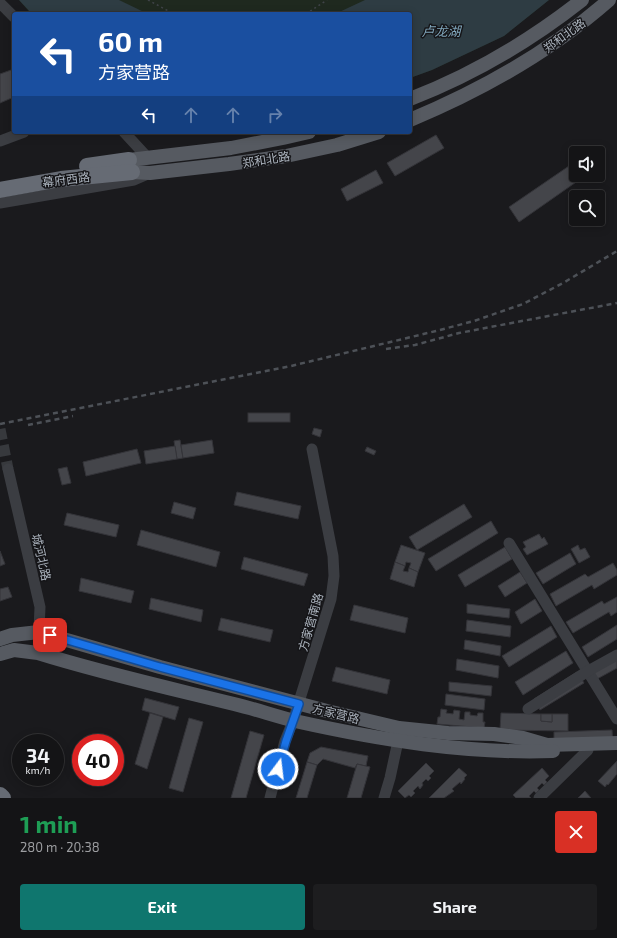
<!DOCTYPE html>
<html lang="en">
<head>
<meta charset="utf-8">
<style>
	body { margin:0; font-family:"Exo 2","Noto Sans SC",sans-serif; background:#1d1d1f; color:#f1f3f6; height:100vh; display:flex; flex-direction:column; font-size:15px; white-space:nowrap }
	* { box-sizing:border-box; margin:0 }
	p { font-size:13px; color:#9d9ea1 }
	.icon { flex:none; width:22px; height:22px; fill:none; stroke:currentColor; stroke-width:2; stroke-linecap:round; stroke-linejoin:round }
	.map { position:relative; height:798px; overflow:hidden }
	.side { display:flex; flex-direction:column; background:#141416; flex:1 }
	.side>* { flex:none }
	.banner { position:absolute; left:12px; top:12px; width:400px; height:122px; border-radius:4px; box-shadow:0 2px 10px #0003,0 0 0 1px #333335; background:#1a4fa0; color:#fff; overflow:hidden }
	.tools { position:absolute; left:569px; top:146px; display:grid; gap:8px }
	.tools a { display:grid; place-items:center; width:36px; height:36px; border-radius:4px; background:#141416; box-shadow:0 2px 10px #0003,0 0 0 1px #333335; font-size:20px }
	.speed { position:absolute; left:12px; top:734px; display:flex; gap:8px; font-size:20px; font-weight:700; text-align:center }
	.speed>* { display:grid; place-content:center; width:52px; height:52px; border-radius:50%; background:#141416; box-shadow:0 2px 10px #0003,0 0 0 1px #333335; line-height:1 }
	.speed small { font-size:10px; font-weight:400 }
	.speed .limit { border:6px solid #d22; background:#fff; color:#111 }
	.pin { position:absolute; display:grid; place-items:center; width:34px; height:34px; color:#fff; margin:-17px; border-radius:8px; box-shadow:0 2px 6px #0006 }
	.me { position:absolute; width:44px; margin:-22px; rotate:15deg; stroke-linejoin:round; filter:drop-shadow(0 0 3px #0008) }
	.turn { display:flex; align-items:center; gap:14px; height:84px; padding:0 20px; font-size:18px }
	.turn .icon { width:52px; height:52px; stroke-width:2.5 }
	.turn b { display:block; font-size:28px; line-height:34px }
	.lanes { display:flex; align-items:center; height:38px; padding:0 20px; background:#0003; justify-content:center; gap:20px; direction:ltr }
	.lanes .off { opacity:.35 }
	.round { display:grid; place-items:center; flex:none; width:42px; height:42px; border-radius:4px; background:#1d1d1f }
	.head { display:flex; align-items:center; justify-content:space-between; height:68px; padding:0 20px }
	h1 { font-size:24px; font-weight:700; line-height:30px; color:#1e9e55 }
	.button { display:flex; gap:8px; margin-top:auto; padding:8px 20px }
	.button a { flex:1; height:46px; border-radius:4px; background:#0f766e; color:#fff; font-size:16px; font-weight:700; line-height:46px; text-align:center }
	.button a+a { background:#1d1d1f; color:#f1f3f6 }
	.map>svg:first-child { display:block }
	.green { fill:#1f291f }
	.water { fill:#2e3c43 }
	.building { fill:#44454a; stroke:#343439 }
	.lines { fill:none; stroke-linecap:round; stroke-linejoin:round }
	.minor-tunnel { stroke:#37393d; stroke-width:11; stroke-dasharray:11 5.5; stroke-linecap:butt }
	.path { stroke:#404449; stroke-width:1.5; stroke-dasharray:2 3; stroke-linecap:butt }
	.minor { stroke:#3b3d42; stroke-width:11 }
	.major { stroke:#565a61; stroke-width:14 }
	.highway { stroke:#666b74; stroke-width:16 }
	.rail { stroke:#4d5157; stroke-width:2.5; stroke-dasharray:5 4; stroke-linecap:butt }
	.route-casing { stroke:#114b97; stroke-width:10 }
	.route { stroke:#1a73e8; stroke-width:7 }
	.labels { text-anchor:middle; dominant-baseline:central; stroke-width:3; stroke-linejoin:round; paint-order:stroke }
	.street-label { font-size:12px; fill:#abb3bd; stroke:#151518 }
	.water-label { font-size:13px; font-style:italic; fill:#80a6bb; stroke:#151518 }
</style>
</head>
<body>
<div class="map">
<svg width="617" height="798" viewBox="0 0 617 798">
	<rect width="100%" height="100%" fill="#1a1a1d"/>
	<path class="green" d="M19 0H549L504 36 432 70 410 78V14H31Z"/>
	<g class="water">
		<path d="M19 0H119L148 14H32Z"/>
		<path d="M365 0H549L504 36 432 70 410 78V14H335Z"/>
	</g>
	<g class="building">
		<path d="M14 69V97L0 103V74Z"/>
		<path d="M436 135 444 148 395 176 387 163Z"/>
		<path d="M569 166 579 180 519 222 509 207Z"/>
		<path d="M376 170 383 183 347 201 341 189Z"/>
		<rect x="248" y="413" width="42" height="9"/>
		<path d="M314 428 322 430 320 437 312 434Z"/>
		<path d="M180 440 183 458 177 459 174 441Z"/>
		<path d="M212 440 214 453 183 458 181 445Z"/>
		<path d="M175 446 177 459 146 464 144 451Z"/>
		<path d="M367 447 376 451 374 455 365 451Z"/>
		<path d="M137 449 141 463 86 476 83 462Z"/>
		<path d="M67 467 71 483 62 485 58 469Z"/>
		<path d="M237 492 301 506 298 519 234 505Z"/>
		<path d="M174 502 196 508 193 519 171 513Z"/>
		<path d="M464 504 472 517 417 550 409 537Z"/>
		<path d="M67 513 119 525 116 537 64 525Z"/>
		<path d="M491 521 498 533 436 571 428 559Z"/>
		<path d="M141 530 220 552 216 567 137 545Z"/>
		<path d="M539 534 542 539 544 537 548 544 527 555 523 549 526 547 523 542Z"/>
		<path d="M401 545 425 553 418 572 409 568 411 563 406 562 405 566 395 562Z"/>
		<path d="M578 545 580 550 585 548 590 557 579 563 571 549Z"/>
		<path d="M505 547 512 559 465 587 458 575Z"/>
		<path d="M0 551 5 564 0 566Z"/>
		<path d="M570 553 576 564 543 584 536 573Z"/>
		<path d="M244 557 308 574 304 586 241 569Z"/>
		<path d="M395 562 405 566 403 571 408 572 409 568 418 572 414 587 390 579Z"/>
		<path d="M613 563 617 570V575L594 589 592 585 556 606 550 594 585 574 588 577Z"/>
		<path d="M520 572 527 583 505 597 498 586Z"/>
		<path d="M81 578 134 591 131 603 79 591Z"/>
		<path d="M8 587 12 597 0 601V589Z"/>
		<path d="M617 597V612L611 616 609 612 573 633 566 622 602 601 604 604Z"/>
		<path d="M151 598 203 610 201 622 149 609Z"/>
		<path d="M535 599 542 611 521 624 515 612Z"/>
		<path d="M467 604 510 609 509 618 467 613Z"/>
		<path d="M354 605 408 618 405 633 350 620Z"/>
		<path d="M221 618 273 630 270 642 218 630Z"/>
		<path d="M467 620 511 626 510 637 466 631Z"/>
		<path d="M617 625V639L588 657 582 647Z"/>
		<path d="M551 626 557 637 509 667 502 656Z"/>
		<path d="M465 640 501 646 500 656 464 649Z"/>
		<path d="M566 651 573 663 523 695 515 682Z"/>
		<path d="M617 652V668L597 679 591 667Z"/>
		<path d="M457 659 499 666 498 678 456 670Z"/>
		<path d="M336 667 390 680 387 694 332 681Z"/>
		<path d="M577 672 584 683 540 710 534 699Z"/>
		<path d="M449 682 492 686 491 696 449 691Z"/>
		<path d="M446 694 485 699 484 710 445 705Z"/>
		<path d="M145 698 179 707 175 720 142 710Z"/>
		<path d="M441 709 447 710 446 713 453 714 454 710 460 711 459 719 464 720 465 712H470V715L477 716 478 713H483V722H485L484 728 437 724 438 717H440Z"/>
		<path d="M150 713 163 717 147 769 135 764Z"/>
		<path d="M501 713 541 714V721L552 722V714H568V731L500 730Z"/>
		<path d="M541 714H552V722L541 721Z"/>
		<path d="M189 718 203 722 183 792 169 788Z"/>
		<path d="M612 730 613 745 554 747V732Z"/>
		<path d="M250 731 264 735 246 798H231Z"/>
		<path d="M321 747 368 756 366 766 357 764 355 768 323 759 317 765 307 762 310 753Z"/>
		<path d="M617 761V774L608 785 607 784 605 787 598 781Z"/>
		<path d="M307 762 317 765 307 798H296Z"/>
		<path d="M426 763 434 771 429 776 431 778 428 781 426 779 422 783 423 785 420 789 418 786 413 791 415 793 411 797 409 795 405 798 398 791Z"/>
		<path d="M357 764 370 767 361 798H347Z"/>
		<path d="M459 768 467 775 464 778 465 779 461 784 460 782 452 789 454 791 444 798H429Z"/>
		<path d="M542 768 549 776 545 780 547 782 544 785 542 783 537 788 539 790 536 793 534 791 529 796 531 798H516L513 795Z"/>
		<path d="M585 791 591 798H578Z"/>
	</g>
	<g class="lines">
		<path class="minor-tunnel" d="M0 429 8 469"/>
		<g class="path">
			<path d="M148 0 174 14"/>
			<path d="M306 14 327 0"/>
		</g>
		<g class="minor">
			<path d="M0 3 14 17"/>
			<path d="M124 132 147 157"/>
			<path d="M0 141 24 132"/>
			<path d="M0 203 134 180 150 173"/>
			<path d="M8 469 40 607 38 653"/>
			<path d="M509 543 617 719"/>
			<path d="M528 709 588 671 617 655"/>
			<path d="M270 798 285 741 293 721 331 599 334 576 333 556 312 449"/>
			<path d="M384 798 390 778 398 741"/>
			<path d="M539 798 588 750"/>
		</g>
		<g class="major">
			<path d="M410 99C472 75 530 41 582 0"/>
			<path d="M410 120C482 90 550 52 609 0"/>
			<path d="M129 160 231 148 283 138 309 132"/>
			<path d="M132 172 150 173 229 164 286 156 337 145 379 132"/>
			<path d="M0 639 12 635 39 632 160 667 327 711 399 728 448 733 494 734 523 738 547 745 617 743"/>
			<path d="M0 654 14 650 38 653C102 673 169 688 234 704 255 709 275 716 295 721 380 740 466 754 553 751"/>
		</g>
		<g class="highway">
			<path d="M87 166 129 160"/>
			<path d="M0 190 61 179 132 172"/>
			<path d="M0 795 3 798"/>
		</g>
		<g class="rail">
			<path d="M386 349 415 345 459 333 617 303"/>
			<path d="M0 424 291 366 436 331 474 321 523 304 563 283 617 251"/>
			<path d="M28 425 73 416"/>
		</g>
	</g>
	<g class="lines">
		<g class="route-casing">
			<path id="route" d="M50 635 160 667 299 704 286 741 278 769"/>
		</g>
		<use href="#route" class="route"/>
	</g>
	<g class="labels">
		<g class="street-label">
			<text transform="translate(564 35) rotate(-36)">郑和北路</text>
			<text transform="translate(266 159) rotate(-9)">郑和北路</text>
			<text transform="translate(66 179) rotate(-7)">幕府西路</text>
			<text transform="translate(42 557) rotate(77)">城河北路</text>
			<text transform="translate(310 622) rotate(-74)">方家营南路</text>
			<text transform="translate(336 713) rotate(14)">方家营路</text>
		</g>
		<g class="water-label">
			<text x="441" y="31">卢龙湖</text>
		</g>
	</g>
</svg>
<div class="tools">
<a><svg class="icon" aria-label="sound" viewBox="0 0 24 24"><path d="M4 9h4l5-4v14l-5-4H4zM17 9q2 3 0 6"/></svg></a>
<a><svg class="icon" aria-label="search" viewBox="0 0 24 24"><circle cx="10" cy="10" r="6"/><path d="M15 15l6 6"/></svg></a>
</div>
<div class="speed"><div>34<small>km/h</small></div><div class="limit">40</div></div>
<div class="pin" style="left:50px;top:635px;background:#d93025"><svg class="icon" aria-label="arrive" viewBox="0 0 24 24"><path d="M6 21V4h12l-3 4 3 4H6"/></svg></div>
<svg class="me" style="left:278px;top:769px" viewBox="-20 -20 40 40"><circle r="17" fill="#1a73e8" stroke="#fff" stroke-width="3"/><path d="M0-11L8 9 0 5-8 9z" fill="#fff"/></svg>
<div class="banner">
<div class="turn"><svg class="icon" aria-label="left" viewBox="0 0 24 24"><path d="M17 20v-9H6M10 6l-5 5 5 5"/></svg><div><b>60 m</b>方家营路</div></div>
<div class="lanes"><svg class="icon" aria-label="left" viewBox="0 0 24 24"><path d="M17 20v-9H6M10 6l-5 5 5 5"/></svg><svg class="icon off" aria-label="ahead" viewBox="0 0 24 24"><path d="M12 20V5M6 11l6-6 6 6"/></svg><svg class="icon off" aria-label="ahead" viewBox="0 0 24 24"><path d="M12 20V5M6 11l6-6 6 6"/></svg><svg class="icon off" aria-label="right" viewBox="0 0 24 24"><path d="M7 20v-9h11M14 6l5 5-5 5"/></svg></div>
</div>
</div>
<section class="side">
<div class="head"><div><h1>1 min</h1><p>280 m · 20:38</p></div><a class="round" style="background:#d93025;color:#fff"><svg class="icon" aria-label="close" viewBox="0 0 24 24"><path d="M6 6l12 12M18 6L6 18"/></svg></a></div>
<div class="button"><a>Exit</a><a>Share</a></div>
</section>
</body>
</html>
